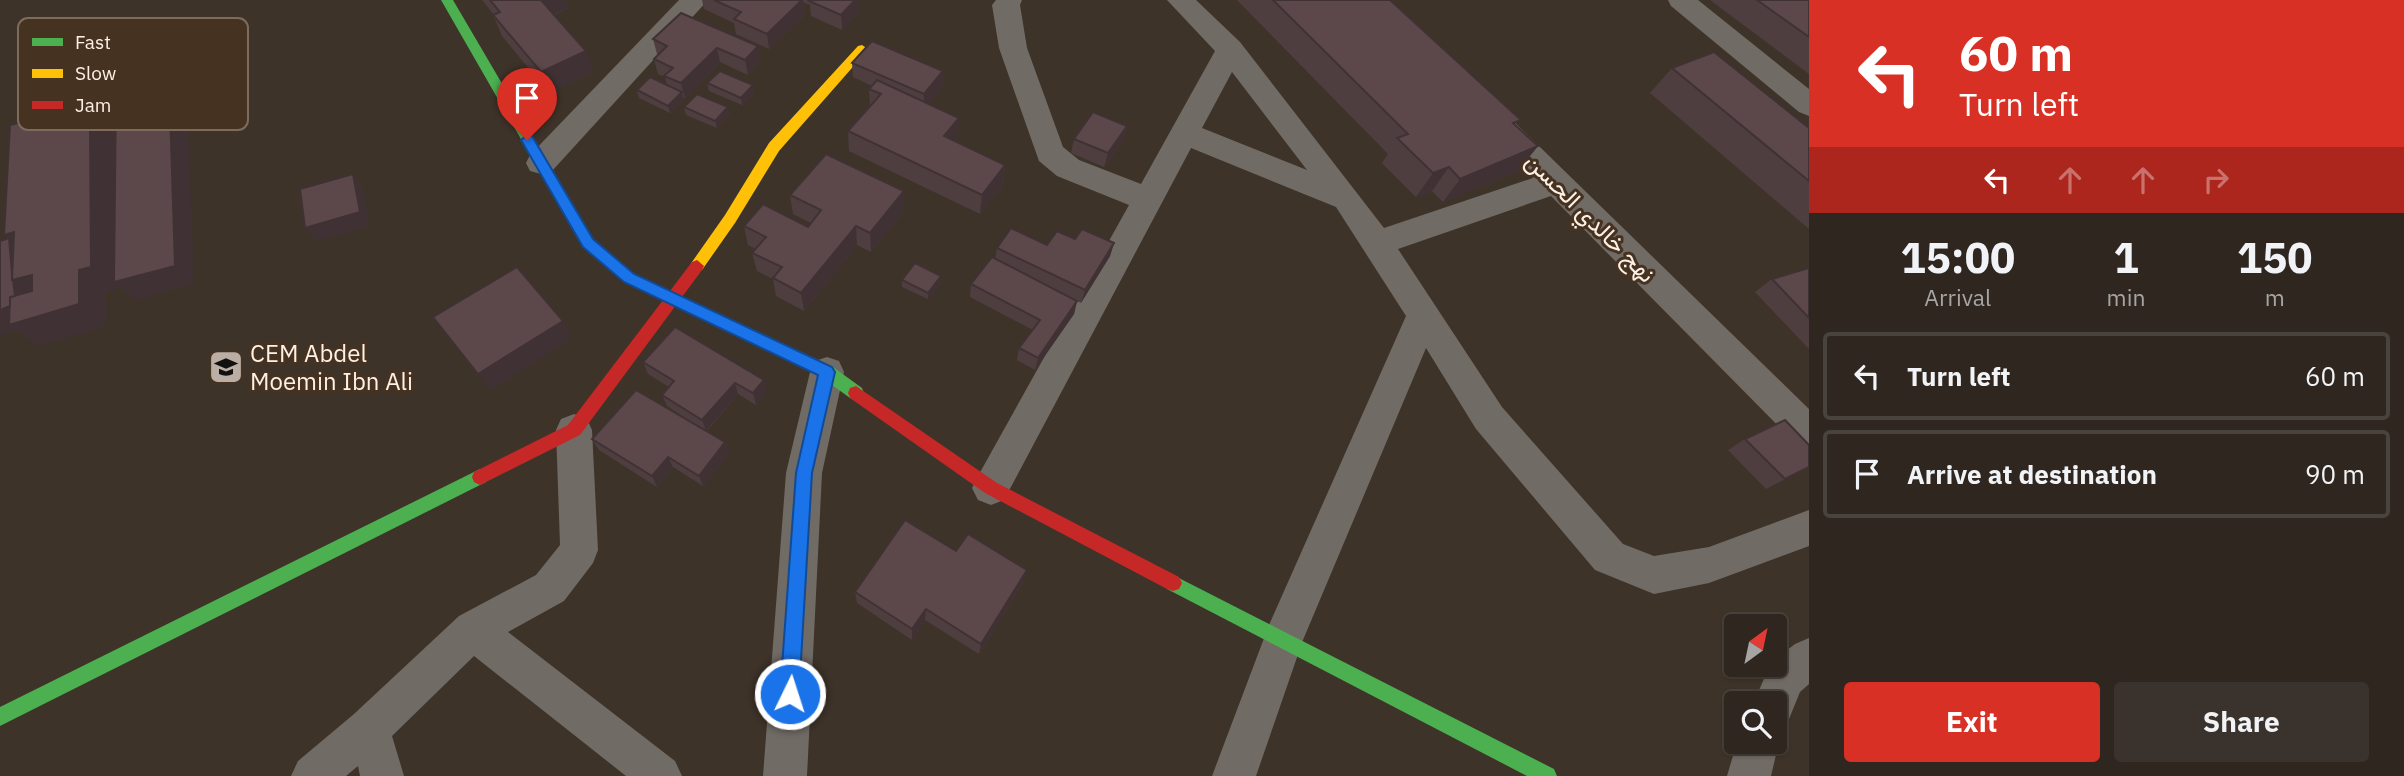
<!DOCTYPE html>
<html lang="en">
<head>
<meta charset="utf-8">
<style>
	body { margin:0; font-family:"IBM Plex Sans",Vazirmatn,sans-serif; background:#3a322c; color:#f1f3f6; height:100vh; display:flex; flex-direction:column; font-size:26px; white-space:nowrap }
	* { box-sizing:border-box; margin:0 }
	p { font-size:23px; color:#a7a5a4 }
	.icon { flex:none; width:38px; height:38px; fill:none; stroke:currentColor; stroke-width:2; stroke-linecap:round; stroke-linejoin:round }
	.map { position:relative; flex:1; overflow:hidden }
	.sheet { display:flex; flex-direction:column; background:#2e261f; width:595px }
	.sheet>* { flex:none }
	.hud { background:#d93025; color:#fff; overflow:hidden }
	.needle { width:46px; rotate:33deg }
	.buttons { position:absolute; left:1724px; top:614px; display:grid; gap:14px }
	.buttons a { display:grid; place-items:center; width:63px; height:63px; border-radius:7px; background:#2e261f; box-shadow:0 2px 5px #0004,0 0 0 2px #49433d; font-size:35px }
	.pin { position:absolute; display:grid; place-items:center; width:60px; height:60px; color:#fff; margin:-72px -30px; border-radius:50% 50% 50% 0; rotate:-45deg; box-shadow:0 0 7px #0007 }
	.pin .icon { rotate:45deg }
	.me { position:absolute; width:77px; margin:-38px; rotate:4deg; stroke-linejoin:round; filter:drop-shadow(0 0 5px #0008) }
	.turn { display:flex; align-items:center; gap:24px; height:147px; padding:0 35px; font-size:32px }
	.turn .icon { width:91px; height:91px; stroke-width:2.5 }
	.turn b { display:block; font-size:49px; line-height:60px }
	.lanes { display:flex; align-items:center; height:66px; padding:0 35px; background:#0003; justify-content:center; gap:35px; direction:ltr }
	.lanes .off { opacity:.35 }
	.eta { display:flex; justify-content:space-evenly; align-items:center; height:119px; text-align:center }
	.eta b { font-size:42px; font-weight:700; line-height:49px }
	.primary-button { display:flex; gap:14px; margin-top:auto; padding:14px 35px }
	.primary-button a { flex:1; height:80px; border-radius:7px; background:#d93025; color:#fff; font-size:28px; font-weight:700; line-height:80px; text-align:center }
	.primary-button a+a { background:#3a322c; color:#f1f3f6 }
	ul { padding:0; list-style:none }
	li { display:flex; align-items:center; gap:21px; height:88px; margin:0 14px 10px; padding:0 21px; border:4px solid #49433d; border-radius:7px }
	li div { flex:1 }
	li b { display:block; font-size:26px }
	li em { font-style:normal }
	main { display:flex; flex:1; min-height:0 }
	.map>svg:first-child { display:block }
	.lines { fill:none; stroke-linecap:round; stroke-linejoin:round }
	.street { fill:#716b66; fill-rule:evenodd }
	.fast { fill:#4caf50; fill-rule:evenodd }
	.slow { fill:#ffc107; fill-rule:evenodd }
	.jam { fill:#c62828; fill-rule:evenodd }
	.wall { fill:#4f3e40 }
	.shaded-wall { fill:#403234 }
	.building { fill:#5c484a; stroke:#403234; stroke-width:2 }
	.route { fill:#1a73e8; stroke:#114b97; stroke-width:2 }
	.labels { text-anchor:middle; dominant-baseline:central; stroke-width:6; stroke-linejoin:round; paint-order:stroke }
	.street-label { font-size:24px; fill:#fef0e6; stroke:#463221 }
	.poi-label { font-size:24px; fill:#fef0e6; stroke:#463221; text-anchor:start }
	.key { fill:#463221; stroke:#7d6b5c; stroke-width:2 }
	.key-label { font-size:19px; fill:#fef0e6 }
</style>
</head>
<body>
<main>
<div class="map">
<svg width="1809" height="776" viewBox="0 0 1809 776">
	<rect width="100%" height="100%" fill="#3e3329"/>
	<g class="lines">
		<g class="street">
			<path d="M679 0H708L552 171 541 174 530 171 526 163 530 155Z"/>
			<path d="M996 0H1022L1020 5 1027 48 1063 147 1079 160 1141 184 1215 51 1167 0H1196L1240 42 1384 228 1533 178 1480 121 1485 113 1495 110 1505 113 1809 409V449L1796 444 1551 196 1398 249 1502 407 1623 544 1654 556 1709 547 1809 510V546L1709 583 1654 594 1595 570 1476 429 1426 348 1303 640 1256 776H1212L1269 625 1406 316 1336 207 1191 148 1004 500 991 505 978 500 972 488 978 476 1129 205 1057 176 1039 161 999 48 992 5ZM1232 72 1307 170 1202 128Z"/>
			<path d="M1668 0H1698L1809 89V116L1799 112 1671 6Z"/>
			<path d="M827 357 839 361 844 372 822 473 807 776H763L786 473 810 372 815 361Z"/>
			<path d="M574 414 587 419 592 430 598 550 593 563 564 601 508 632 675 761 682 776H626L474 656 392 736 404 776H360L358 766 346 776H291L298 761 354 714 459 616 536 575 560 545 556 430 561 419Z"/>
			<path d="M1809 638V684L1800 692 1789 719 1774 725V704H1753L1770 665H1774V660L1795 644Z"/>
			<path d="M1774 731 1779 742 1771 776H1727L1737 742H1774Z"/>
		</g>
		<g class="fast">
			<path d="M441 0H453L593 239 634 274 833 367 862 388 864 393 862 398 856 400 850 398 821 377 624 282 583 247Z"/>
			<path d="M480 469 486 472 488 477 486 482 0 726V707Z"/>
			<path d="M1173 575 1554 769 1557 776H1527L1167 589 1164 583 1167 577Z"/>
		</g>
		<path class="slow" d="M862 45 868 49 866 52 779 151 735 223 702 270H692L690 266 692 262 725 215 769 143 858 46Z"/>
		<g class="jam">
			<path d="M697 260 704 266 702 270 580 435 480 485 474 482 472 477 474 472 568 425 692 262Z"/>
			<path d="M856 386 997 483 1179 577 1182 583 1179 589 1173 591 1167 589 985 493 850 398 848 393 850 388Z"/>
		</g>
	</g>
	<g class="wall">
		<path d="M482 0H566L568 8 554 15 594 71 549 93 502 36 493 15H494Z"/>
		<path d="M702 0H858L859 11 842 30 811 16 810 5 803 2 805 15 769 49 736 34 734 23 704 9Z"/>
		<path d="M1237 0H1390L1516 126 1538 146 1518 171 1443 202 1432 191 1416 197 1382 163 1388 154Z"/>
		<path d="M1710 0H1809V74Z"/>
		<path d="M653 39 758 46 760 61 748 75 720 62 685 98 683 97 684 100 670 113 639 98 637 90 667 85 665 77 658 74 654 59 658 55 657 54Z"/>
		<path d="M852 63 943 71V86L928 104 959 118 958 138 955 141 1005 165 1003 185 980 214 849 151 848 131 870 106 869 89 872 86 853 77Z"/>
		<path d="M1672 68 1809 128V229L1650 93Z"/>
		<path d="M707 83 754 93 742 105 709 91Z"/>
		<path d="M684 107H728L730 114 717 128 686 115Z"/>
		<path d="M1127 126 1123 141 1104 167 1071 153 1074 139Z"/>
		<path d="M904 191V211L871 252 857 245 804 311 776 296 773 279 757 271 752 253 756 249 748 245 744 226 808 227 811 223 793 214 790 195Z"/>
		<path d="M1075 239 1114 243 1110 256 1081 303 1069 297 1077 301 1074 314 1035 370 1017 360 1019 348 1033 330 970 297 971 284 995 259 997 248 1047 245Z"/>
		<path d="M1809 268V349L1755 292 1772 279Z"/>
		<path d="M902 280 941 283 928 299 902 287Z"/>
		<path d="M675 327 767 392 756 405 738 394 707 431 725 442 729 453 703 486 673 467 657 487 599 450 592 439 703 430 667 406 662 395 669 387 648 374 643 362Z"/>
		<path d="M1745 439 1809 467 1766 489 1728 450Z"/>
		<path d="M956 551 1027 570 1023 583 979 654 925 620 912 640 857 603 855 592Z"/>
	</g>
	<g class="shaded-wall">
		<path d="M539 0H566L568 8 546 18Z"/>
		<path d="M803 0 805 15 769 49 767 34Z"/>
		<path d="M855 0H858L859 11 842 30 841 15Z"/>
		<path d="M758 46 760 61 748 75 745 60Z"/>
		<path d="M717 48 720 62 685 98 681 83Z"/>
		<path d="M586 51 594 71 549 93 541 72Z"/>
		<path d="M943 71V86L924 109V94Z"/>
		<path d="M169 79 187 99 194 284 135 300 117 285V289L106 292V326L39 346 17 330 0 336V310L9 238 32 257 79 270 90 125 98 86 122 111 123 147 115 149 117 281Z"/>
		<path d="M753 85 754 93 742 105 741 98Z"/>
		<path d="M682 92 684 100 670 113 668 106Z"/>
		<path d="M728 107 730 114 717 128 715 121Z"/>
		<path d="M959 118 958 138 943 156 944 136Z"/>
		<path d="M1127 126 1123 141 1104 167 1108 153Z"/>
		<path d="M1538 146 1518 171 1443 202 1460 179Z"/>
		<path d="M1005 165 1003 185 980 214 982 195Z"/>
		<path d="M1449 167 1432 191 1416 197 1433 173Z"/>
		<path d="M353 174 363 188 370 226 316 241 305 228Z"/>
		<path d="M904 191V211L871 252 870 233Z"/>
		<path d="M856 226 857 245 804 311 801 293Z"/>
		<path d="M14 232 33 258 4 235Z"/>
		<path d="M1114 243 1110 256 1081 303 1085 290Z"/>
		<path d="M941 276V283L928 299V293Z"/>
		<path d="M1077 301 1074 314 1035 370 1038 358Z"/>
		<path d="M563 321 572 338 490 391 478 374Z"/>
		<path d="M764 380 767 392 756 405 753 393Z"/>
		<path d="M735 383 738 394 706 431 702 420Z"/>
		<path d="M725 442 729 453 703 486 699 476Z"/>
		<path d="M668 457 673 467 657 487 652 476Z"/>
		<path d="M1027 570 1023 583 979 654 981 644Z"/>
		<path d="M926 609 925 620 912 640V629Z"/>
	</g>
	<g class="building">
		<path d="M490 0H541L586 51 541 72 493 15 500 12Z"/>
		<path d="M714 0H802L767 34 734 19 741 12Z"/>
		<path d="M811 0H855L841 15 809 1Z"/>
		<path d="M1273 0H1390L1521 120 1513 123 1538 146 1460 179 1449 167 1433 173 1397 138 1408 134Z"/>
		<path d="M1757 0H1809V37Z"/>
		<path d="M681 13 758 46 745 60 717 48 681 83 664 76 673 68 654 59 667 46 653 39Z"/>
		<path d="M872 41 943 71 924 94 852 63Z"/>
		<path d="M1714 52 1809 128V181L1672 68Z"/>
		<path d="M720 71 753 85 741 98 707 83Z"/>
		<path d="M650 77 682 92 668 106 637 90Z"/>
		<path d="M169 79 175 266 114 282 116 92Z"/>
		<path d="M877 80 959 118 944 136 1005 165 982 195 848 131 881 94 869 89Z"/>
		<path d="M98 86 99 123 90 125 91 267 79 270V304L9 325 10 297 32 291V275L12 280 14 232 4 235 10 125 40 118 41 100Z"/>
		<path d="M697 94 728 107 715 121 684 107Z"/>
		<path d="M1093 112 1127 126 1108 153 1074 139Z"/>
		<path d="M826 154 904 191 870 233 856 226 801 293 773 278 782 267 752 253 766 237 744 226 763 204 808 227 821 210 790 195Z"/>
		<path d="M353 174 360 212 305 228 300 189Z"/>
		<path d="M1011 228 1047 245 1057 231 1075 239 1082 229 1114 243 1085 290 997 248Z"/>
		<path d="M9 238 12 273V280H13L15 296 10 297V306L0 310V241Z"/>
		<path d="M992 257 1077 301 1038 358 1019 348 1040 320 971 284Z"/>
		<path d="M915 263 941 276 928 293 902 280Z"/>
		<path d="M517 267 563 321 478 374 433 317Z"/>
		<path d="M1809 268V318L1772 279Z"/>
		<path d="M675 327 764 380 753 393 735 383 702 420 662 395 674 381 643 362Z"/>
		<path d="M636 390 725 442 699 476 668 457 652 476 592 439Z"/>
		<path d="M1785 420 1809 445V467L1785 479 1745 439Z"/>
		<path d="M905 520 956 551 968 534 1027 570 981 644 926 609 912 629 855 592Z"/>
	</g>
	<path class="route" d="M527 135 532 136 593 239 634 274 832 367 835 372 812 473 799 694 796 701 790 704 783 701 780 694 796 473 818 375 624 282 583 247 521 140Z"/>
	<defs>
		<g id="school-square" transform="scale(1.75)"><rect x="-9" y="-9" width="18" height="18" rx="4" fill="#bbaea4" stroke="#463221"/><path d="M0-5L7-2L0 1L-7-2ZM-4 1L0 2.5L4 1V4Q0 6-4 4Z" fill="#111"/></g>
	</defs>
	<g fill-rule="evenodd">
		<use href="#school-square" x="226" y="367"/>
	</g>
	<g class="labels">
		<g class="street-label">
			<text transform="translate(1591 217) rotate(45)">نهج خالدي الحسن</text>
		</g>
		<g class="poi-label">
			<text x="250" y="353">CEM Abdel<tspan x="250" dy="28">Moemin Ibn Ali</tspan></text>
		</g>
	</g>
	<rect x="18" y="18" width="230" height="112" rx="10" class="key"/>
	<rect x="32" y="38" width="31" height="8" fill="#4caf50"/>
	<rect x="32" y="69" width="31" height="9" fill="#ffc107"/>
	<rect x="32" y="101" width="31" height="8" fill="#c62828"/>
	<g class="key-label">
		<text x="75" y="49">Fast</text>
		<text x="75" y="80">Slow</text>
		<text x="75" y="112">Jam</text>
	</g>
</svg>
<div class="buttons">
<a><svg class="needle" viewBox="-14 -14 28 28"><path d="M0-13l5 13h-10z" fill="#e53935"/><path d="M0 13l5-13h-10z" fill="#a7a5a4"/></svg></a>
<a><svg class="icon" aria-label="search" viewBox="0 0 24 24"><circle cx="10" cy="10" r="6"/><path d="M15 15l6 6"/></svg></a>
</div>
<div class="pin" style="left:527px;top:140px;background:#d93025"><svg class="icon" aria-label="arrive" viewBox="0 0 24 24"><path d="M6 21V4h12l-3 4 3 4H6"/></svg></div>
<svg class="me" style="left:790px;top:694px" viewBox="-20 -20 40 40"><circle r="17" fill="#1a73e8" stroke="#fff" stroke-width="3"/><path d="M0-11L8 9 0 5-8 9z" fill="#fff"/></svg>
</div>
<section class="sheet">
<div class="hud">
<div class="turn"><svg class="icon" aria-label="left" viewBox="0 0 24 24"><path d="M17 20v-9H6M10 6l-5 5 5 5"/></svg><div><b>60 m</b>Turn left</div></div>
<div class="lanes"><svg class="icon" aria-label="left" viewBox="0 0 24 24"><path d="M17 20v-9H6M10 6l-5 5 5 5"/></svg><svg class="icon off" aria-label="ahead" viewBox="0 0 24 24"><path d="M12 20V5M6 11l6-6 6 6"/></svg><svg class="icon off" aria-label="ahead" viewBox="0 0 24 24"><path d="M12 20V5M6 11l6-6 6 6"/></svg><svg class="icon off" aria-label="right" viewBox="0 0 24 24"><path d="M7 20v-9h11M14 6l5 5-5 5"/></svg></div>
</div>
<div class="eta">
<div><b>15:00</b><p>Arrival</p></div>
<div><b>1</b><p>min</p></div>
<div><b>150</b><p>m</p></div>
</div>
<ul>
<li><svg class="icon" aria-label="left" viewBox="0 0 24 24"><path d="M17 20v-9H6M10 6l-5 5 5 5"/></svg><div><b>Turn left</b></div><em>60 m</em></li>
<li><svg class="icon" aria-label="arrive" viewBox="0 0 24 24"><path d="M6 21V4h12l-3 4 3 4H6"/></svg><div><b>Arrive at destination</b></div><em>90 m</em></li>
</ul>
<div class="primary-button"><a>Exit</a><a>Share</a></div>
</section>
</main>
</body>
</html>
